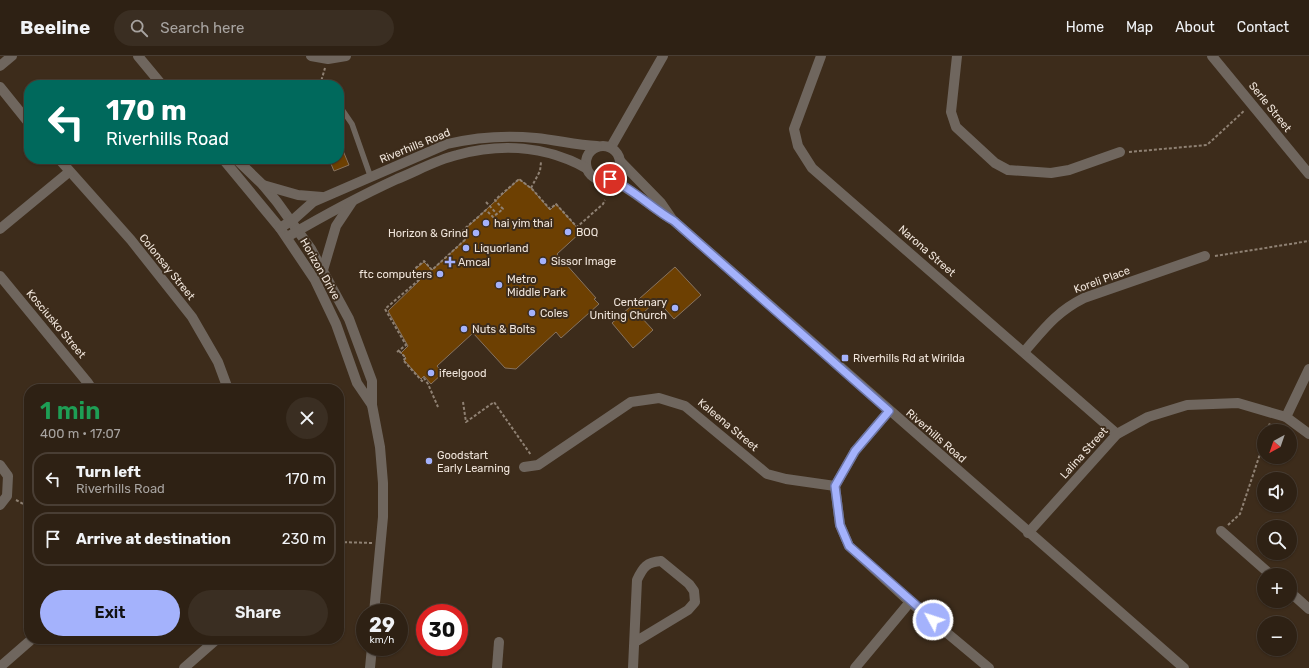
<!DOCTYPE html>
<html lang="en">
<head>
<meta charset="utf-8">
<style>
	body { margin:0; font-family:Rubik,sans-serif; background:#3a2e22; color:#f1f3f6; height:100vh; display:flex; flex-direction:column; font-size:15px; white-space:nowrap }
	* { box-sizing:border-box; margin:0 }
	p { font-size:13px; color:#a7a3a0 }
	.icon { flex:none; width:22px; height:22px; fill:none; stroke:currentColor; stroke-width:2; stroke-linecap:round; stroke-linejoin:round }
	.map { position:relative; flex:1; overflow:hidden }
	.side { position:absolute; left:24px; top:328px; width:320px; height:260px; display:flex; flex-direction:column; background:#2e2114; border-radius:16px; box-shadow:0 1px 3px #0004,0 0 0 1px #493e34 }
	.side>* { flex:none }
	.guide { position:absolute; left:24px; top:24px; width:320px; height:84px; border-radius:16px; box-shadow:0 1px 3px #0004,0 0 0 1px #493e34; background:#00695c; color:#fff; overflow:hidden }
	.needle { width:26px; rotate:220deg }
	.buttons { position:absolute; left:1257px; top:368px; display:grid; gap:8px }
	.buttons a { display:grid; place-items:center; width:40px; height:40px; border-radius:50%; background:#2e2114; box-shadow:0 1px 3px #0004,0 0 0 1px #493e34; font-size:20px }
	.speed { position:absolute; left:356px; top:548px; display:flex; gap:8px; font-size:20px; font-weight:700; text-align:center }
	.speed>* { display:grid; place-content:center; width:52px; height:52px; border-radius:50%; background:#2e2114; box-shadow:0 1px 3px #0004,0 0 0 1px #493e34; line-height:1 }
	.speed small { font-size:10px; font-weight:400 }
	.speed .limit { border:6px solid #d22; background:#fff; color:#111 }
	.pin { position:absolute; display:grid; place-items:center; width:34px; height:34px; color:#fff; margin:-17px; border:2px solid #fff; border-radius:50%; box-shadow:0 1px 4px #0007 }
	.me { position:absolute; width:44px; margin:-22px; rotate:310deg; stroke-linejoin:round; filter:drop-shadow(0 0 3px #0008) }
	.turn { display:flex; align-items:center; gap:14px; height:84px; padding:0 16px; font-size:18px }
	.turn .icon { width:52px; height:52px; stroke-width:2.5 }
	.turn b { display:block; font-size:28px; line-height:34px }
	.round { display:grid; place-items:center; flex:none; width:42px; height:42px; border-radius:21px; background:#3a2e22 }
	.headline { display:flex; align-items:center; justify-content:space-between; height:68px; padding:0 16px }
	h1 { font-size:24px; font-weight:600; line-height:30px; color:#1e9e55 }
	.action { display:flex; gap:8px; margin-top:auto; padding:8px 16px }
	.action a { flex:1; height:46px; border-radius:24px; background:#a4b2fc; color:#111; font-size:16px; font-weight:600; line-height:46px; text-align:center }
	.action a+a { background:#3a2e22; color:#f1f3f6 }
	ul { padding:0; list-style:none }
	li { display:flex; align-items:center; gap:12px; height:54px; margin:0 8px 6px; padding:0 8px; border:2px solid #493e34; border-radius:16px }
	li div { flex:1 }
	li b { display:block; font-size:15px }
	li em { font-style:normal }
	header { display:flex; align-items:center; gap:24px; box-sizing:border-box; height:56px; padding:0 20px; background:#2e2114; border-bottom:1px solid #493e34 }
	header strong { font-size:19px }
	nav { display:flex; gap:22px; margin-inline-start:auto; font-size:14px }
	.search { width:280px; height:36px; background:#3a2e22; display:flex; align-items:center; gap:10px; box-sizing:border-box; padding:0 14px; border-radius:22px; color:#a7a3a0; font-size:15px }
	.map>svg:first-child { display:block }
	.building { fill:#6d4002; stroke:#877360 }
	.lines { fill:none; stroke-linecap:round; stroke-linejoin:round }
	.path { stroke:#8f8173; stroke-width:2; stroke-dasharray:3 2; stroke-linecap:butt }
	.service { stroke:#6f665e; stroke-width:5.5 }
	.minor { stroke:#6f665e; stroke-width:10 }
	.tertiary { stroke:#6f665e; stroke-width:10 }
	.route-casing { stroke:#6b74a4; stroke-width:10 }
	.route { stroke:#a4b2fc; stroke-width:7 }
	.poi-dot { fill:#a4b2fc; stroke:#3d2c1b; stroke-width:1.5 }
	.labels { text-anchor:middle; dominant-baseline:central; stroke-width:4; stroke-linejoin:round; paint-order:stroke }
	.street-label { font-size:11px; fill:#f0e5db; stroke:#3d2c1b }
	.poi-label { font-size:11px; fill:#f0e5db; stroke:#3d2c1b; text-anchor:start }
</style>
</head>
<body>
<header>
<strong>Beeline</strong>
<div class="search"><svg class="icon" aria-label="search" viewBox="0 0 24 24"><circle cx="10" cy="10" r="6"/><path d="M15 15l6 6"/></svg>Search here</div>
<nav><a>Home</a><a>Map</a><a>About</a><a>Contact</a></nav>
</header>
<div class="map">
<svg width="1309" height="612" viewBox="0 0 1309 612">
	<rect width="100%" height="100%" fill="#3d2c1b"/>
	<g class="building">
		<path d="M339 85 349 109 334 115 329 103H339Z"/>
		<path d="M519 123 532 133 550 154 556 148 581 176 557 198 596 242 594 243 599 248 561 282 556 276 516 313 505 312 473 277 437 310 443 317 431 328 424 320 421 323 404 304 406 302 401 297 408 290 388 255 420 224 413 215 424 206 432 214 467 182 462 176Z"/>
		<path d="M675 211 701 239 674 263 657 244 640 260 653 274 633 292 612 267Z"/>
	</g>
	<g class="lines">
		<g class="path">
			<path d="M320 29 325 12"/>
			<path d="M1129 96 1207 89 1245 54"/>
			<path d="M531 132 540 115 541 106"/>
			<path d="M486 146 497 158"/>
			<path d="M1215 200 1309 185"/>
			<path d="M399 295 406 302 403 304 422 325 424 322 428 328 438 351"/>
			<path d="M397 296 406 289 385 253 420 223 412 215 424 205 432 214 467 182 461 176 486 154 493 161 503 153 495 144 519 123 532 133 550 153 556 148 577 171 603 148 605 144"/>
			<path d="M463 346 466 366 494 346 531 399"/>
			<path d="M1267 375 1270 367"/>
			<path d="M16 444 29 451"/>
			<path d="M1228 469 1240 458 1264 386"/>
			<path d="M339 486 372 487"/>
		</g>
		<path class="service" d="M339 49 352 68 371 122"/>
		<g class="minor">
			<path d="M311 0 328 3 346 0"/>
			<path d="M821 0 794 73 798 90 812 112 1117 378"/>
			<path d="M957 0 951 56 956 71 995 107 1008 114 1051 117 1069 114 1120 96"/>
			<path d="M1212 0 1309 118"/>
			<path d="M0 10 12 0"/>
			<path d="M0 31 29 67"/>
			<path d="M611 91 663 0"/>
			<path d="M59 103 131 184 192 261 218 306 228 333"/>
			<path d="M0 173 69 116"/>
			<path d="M0 220 88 327 92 333"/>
			<path d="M1024 296C1044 273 1056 256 1084 242L1205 200"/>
			<path d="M889 355 855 395 835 430 840 469 849 490 910 546 989 612"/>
			<path d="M1286 361 1309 313"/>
			<path d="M0 409 8 420 7 440 0 449"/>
			<path d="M524 411 538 409 631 346 659 342 685 350 767 418 786 423 835 430"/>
			<path d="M1221 475 1271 519"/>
			<path d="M1028 477 1117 378 1148 361 1187 349 1238 347 1286 361 1309 378"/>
			<path d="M1290 536 1309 553"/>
			<path d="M0 611 32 583"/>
			<path d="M184 612 217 583"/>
			<path d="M497 612 499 586"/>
			<path d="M633 612 637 524C643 511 647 506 661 505L689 528 694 535 695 546 688 554 635 586"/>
			<path d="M855 612 910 546"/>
		</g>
		<g class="tertiary">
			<path d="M138 0 162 29"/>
			<circle cx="603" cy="107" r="17"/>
			<path d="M223 103 280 172 315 224 336 268 357 327 372 349"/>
			<path d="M236 103 263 129 277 146 311 193 349 263 372 325V349L380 391 383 427V461L374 557"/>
			<path d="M620 105 661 147 672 163"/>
			<path d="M610 123C634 134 651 152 674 165L1184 612"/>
			<path d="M263 129 298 139 322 141"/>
			<path d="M280 172 294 163 313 146 447 88C477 81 506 79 536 82 557 84 576 89 597 90"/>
			<path d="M287 181C323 160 360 140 397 123 417 115 436 104 457 99 501 87 546 90 586 112"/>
			<path d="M323 214 336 170 352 146"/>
			<path d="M370 612 372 591"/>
		</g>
	</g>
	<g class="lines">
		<g class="route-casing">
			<path id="route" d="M610 123C634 133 651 152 674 165L889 355 855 395 835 430 840 469 849 490 933 564"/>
		</g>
		<use href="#route" class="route"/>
	</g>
	<g class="poi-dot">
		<circle cx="486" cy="167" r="4"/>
		<circle cx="568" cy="176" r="4"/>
		<circle cx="476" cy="177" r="4"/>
		<circle cx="466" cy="192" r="4"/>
		<circle cx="543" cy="205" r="4"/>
		<path d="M448 200h4v4h4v4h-4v4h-4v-4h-4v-4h4z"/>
		<circle cx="440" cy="218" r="4"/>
		<circle cx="499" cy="229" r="4"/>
		<circle cx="675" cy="252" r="4"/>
		<circle cx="532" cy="257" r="4"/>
		<circle cx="464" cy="273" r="4"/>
		<rect x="841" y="298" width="8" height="8" rx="2"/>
		<circle cx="431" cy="317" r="4"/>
		<circle cx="429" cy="405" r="4"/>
	</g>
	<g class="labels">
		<g class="street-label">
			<text transform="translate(1270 51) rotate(51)">Serle Street</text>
			<text transform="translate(415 90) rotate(-22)">Riverhills Road</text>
			<text transform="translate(927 195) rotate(41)">Narona Street</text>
			<text transform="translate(167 211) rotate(51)">Colonsay Street</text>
			<text transform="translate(320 213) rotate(60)">Horizon Drive</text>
			<text transform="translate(1102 224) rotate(-20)">Koreli Place</text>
			<text transform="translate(56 268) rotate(50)">Kosciusko Street</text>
			<text transform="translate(728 369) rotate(40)">Kaleena Street</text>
			<text transform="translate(936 380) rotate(41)">Riverhills Road</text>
			<text transform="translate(1084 397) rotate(-48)">Lalina Street</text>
		</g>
		<g class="poi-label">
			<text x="494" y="167">hai yim thai</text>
			<text x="576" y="176">BOQ</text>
			<text x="468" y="177" text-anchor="end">Horizon &amp; Grind</text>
			<text x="474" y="192">Liquorland</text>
			<text x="551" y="205">Sissor Image</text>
			<text x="458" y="206">Amcal</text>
			<text x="432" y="218" text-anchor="end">ftc computers</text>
			<text x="507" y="223">Metro<tspan x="507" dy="13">Middle Park</tspan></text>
			<text x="667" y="246" text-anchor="end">Centenary<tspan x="667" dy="13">Uniting Church</tspan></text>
			<text x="540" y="257">Coles</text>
			<text x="472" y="273">Nuts &amp; Bolts</text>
			<text x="853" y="302">Riverhills Rd at Wirilda</text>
			<text x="439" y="317">ifeelgood</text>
			<text x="437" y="399">Goodstart<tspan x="437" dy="13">Early Learning</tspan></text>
		</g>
	</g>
</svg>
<div class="buttons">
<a><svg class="needle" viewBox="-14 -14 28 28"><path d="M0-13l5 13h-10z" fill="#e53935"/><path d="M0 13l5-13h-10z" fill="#a7a3a0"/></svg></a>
<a><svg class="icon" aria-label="sound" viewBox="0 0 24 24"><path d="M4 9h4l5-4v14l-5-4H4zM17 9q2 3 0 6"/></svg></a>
<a><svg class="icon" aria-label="search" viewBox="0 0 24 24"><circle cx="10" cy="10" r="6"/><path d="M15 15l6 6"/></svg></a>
<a>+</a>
<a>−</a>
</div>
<div class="speed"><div>29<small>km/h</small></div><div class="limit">30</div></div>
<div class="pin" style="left:610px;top:123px;background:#d93025"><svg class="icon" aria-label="arrive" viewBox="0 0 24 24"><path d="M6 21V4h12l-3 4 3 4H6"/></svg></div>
<svg class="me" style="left:933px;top:564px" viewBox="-20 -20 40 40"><circle r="17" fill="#a4b2fc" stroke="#fff" stroke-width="3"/><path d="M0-11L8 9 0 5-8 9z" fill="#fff"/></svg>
<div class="guide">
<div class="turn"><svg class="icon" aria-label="left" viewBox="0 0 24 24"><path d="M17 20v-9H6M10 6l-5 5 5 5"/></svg><div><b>170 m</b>Riverhills Road</div></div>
</div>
<section class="side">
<div class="headline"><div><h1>1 min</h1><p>400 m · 17:07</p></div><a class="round"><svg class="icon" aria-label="close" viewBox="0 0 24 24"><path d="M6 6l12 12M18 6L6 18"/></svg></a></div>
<ul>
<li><svg class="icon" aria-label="left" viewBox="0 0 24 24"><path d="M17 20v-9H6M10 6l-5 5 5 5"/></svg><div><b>Turn left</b><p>Riverhills Road</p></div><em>170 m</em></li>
<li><svg class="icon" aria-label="arrive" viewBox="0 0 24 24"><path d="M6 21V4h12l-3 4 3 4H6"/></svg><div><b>Arrive at destination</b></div><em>230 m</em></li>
</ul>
<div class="action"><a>Exit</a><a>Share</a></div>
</section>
</div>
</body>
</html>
